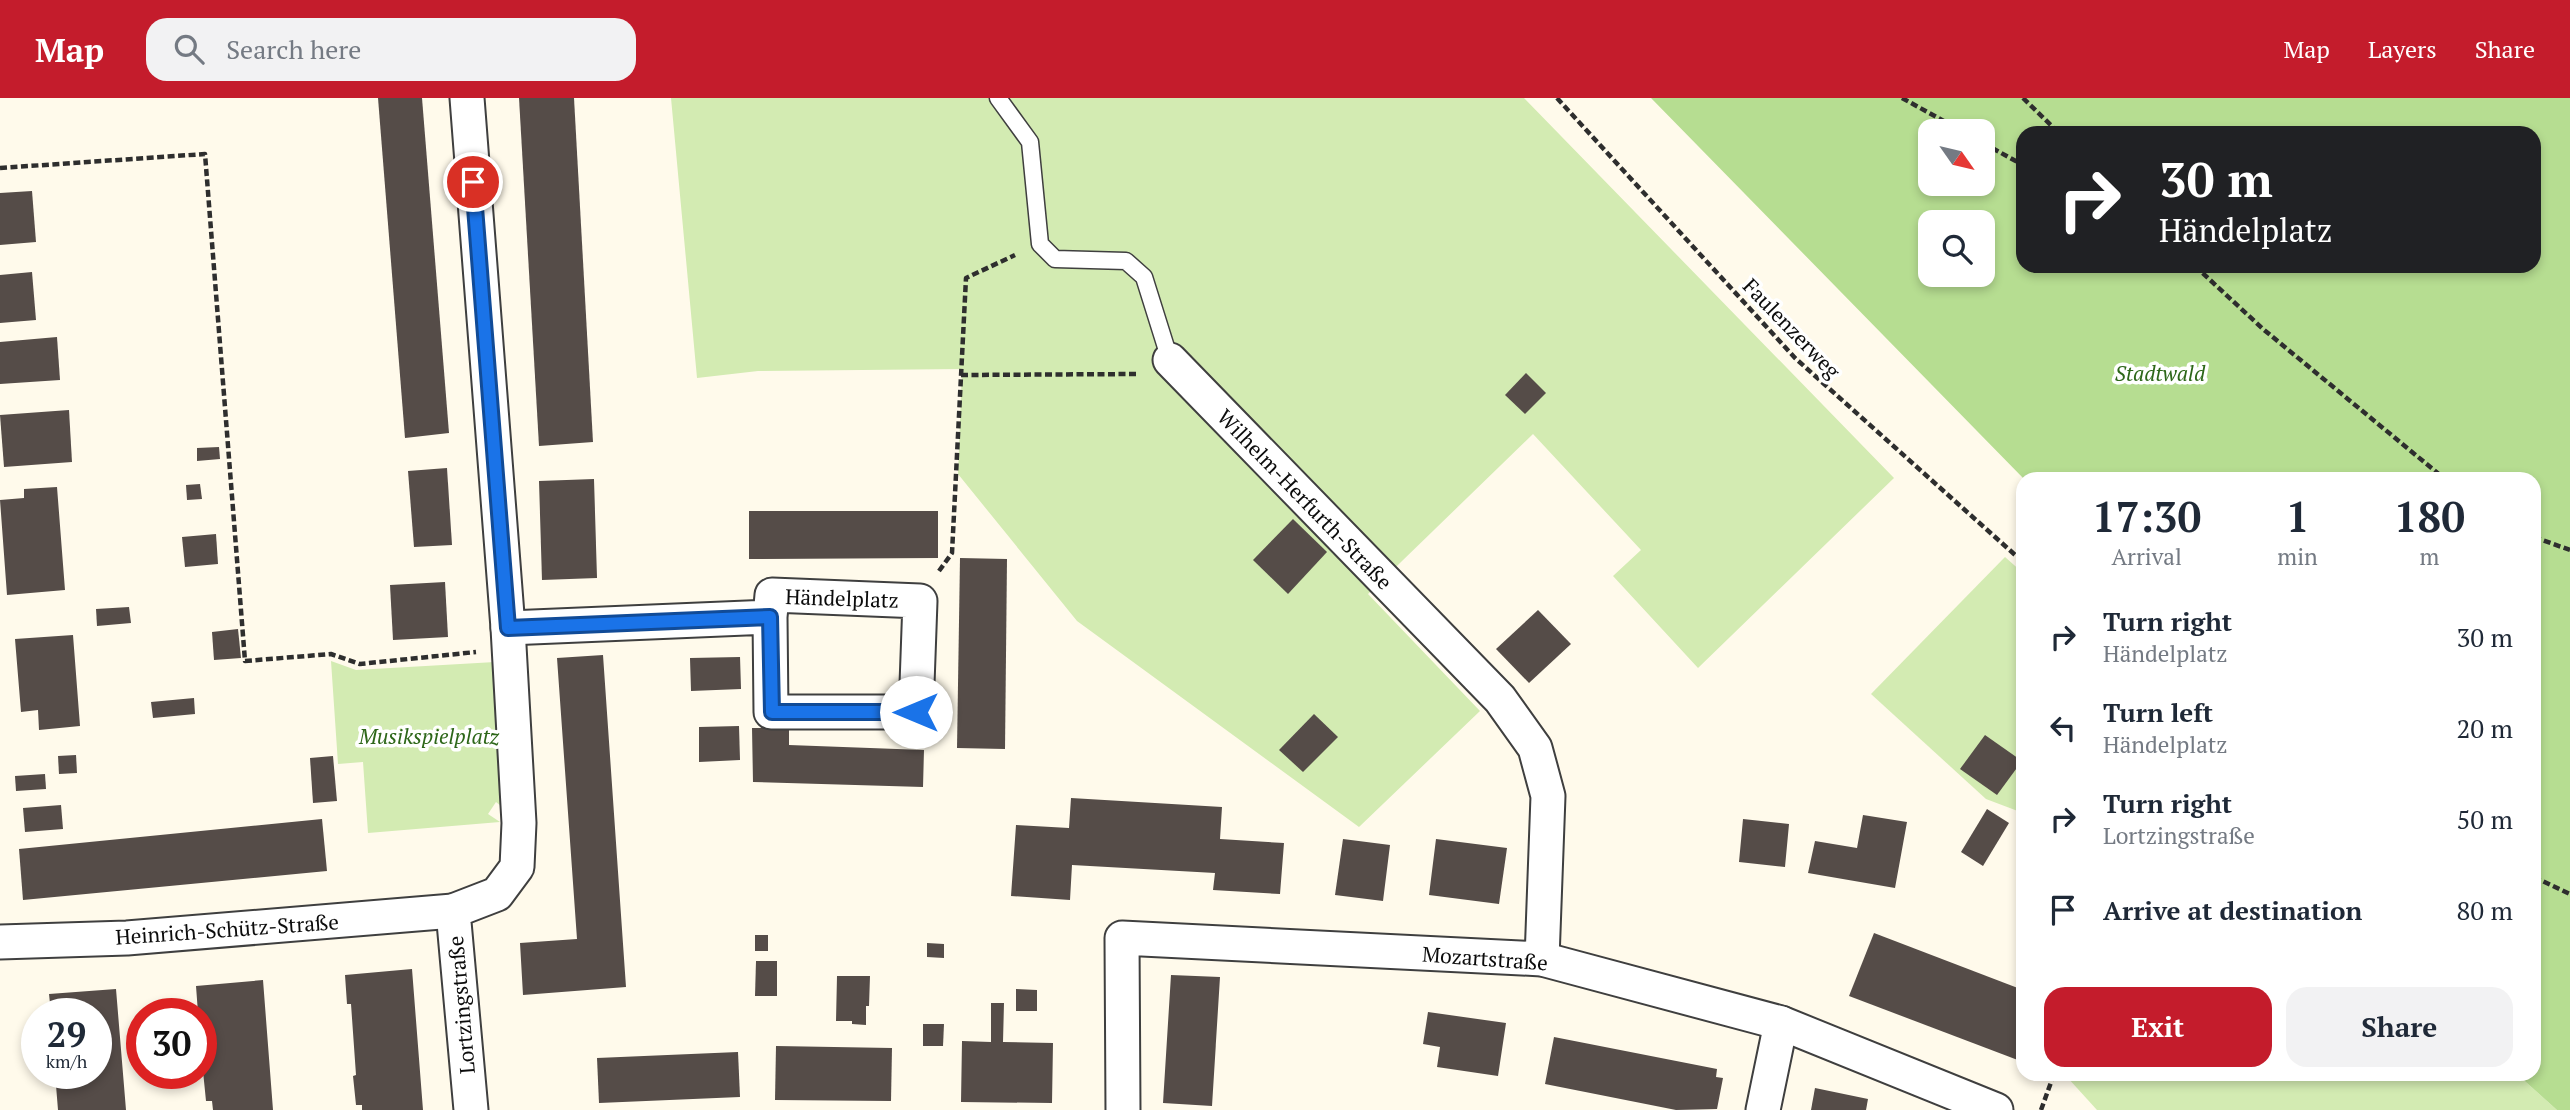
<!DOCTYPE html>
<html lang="en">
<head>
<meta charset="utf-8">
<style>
	body { margin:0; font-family:"PT Serif",serif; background:#f2f2f3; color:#1f2937; height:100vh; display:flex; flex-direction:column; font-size:26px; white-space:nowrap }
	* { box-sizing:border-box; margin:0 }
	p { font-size:23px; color:#747a83 }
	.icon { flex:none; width:38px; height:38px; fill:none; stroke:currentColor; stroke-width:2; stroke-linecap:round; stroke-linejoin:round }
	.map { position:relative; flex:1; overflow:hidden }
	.sheet { position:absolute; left:2016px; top:374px; width:525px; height:609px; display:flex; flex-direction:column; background:#fff; border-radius:21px; box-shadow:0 4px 10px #0003 }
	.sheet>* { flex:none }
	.hud { position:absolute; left:2016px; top:28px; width:525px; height:147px; border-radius:21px; box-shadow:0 4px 10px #0003; background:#202124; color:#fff; overflow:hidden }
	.needle { width:46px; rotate:124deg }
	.controls { position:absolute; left:1918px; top:21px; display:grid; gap:14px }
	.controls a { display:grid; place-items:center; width:77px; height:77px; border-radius:14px; background:#fff; box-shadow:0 4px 10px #0003; font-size:35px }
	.speed { position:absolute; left:21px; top:900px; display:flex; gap:14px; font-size:35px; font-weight:700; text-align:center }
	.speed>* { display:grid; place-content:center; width:91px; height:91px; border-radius:50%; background:#fff; box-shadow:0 4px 10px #0003; line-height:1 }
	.speed small { font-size:18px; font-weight:400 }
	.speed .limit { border:10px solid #d22; background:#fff; color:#111 }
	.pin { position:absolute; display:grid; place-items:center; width:60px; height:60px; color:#fff; margin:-30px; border:4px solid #fff; border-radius:50%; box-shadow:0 2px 7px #0007 }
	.me { position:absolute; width:77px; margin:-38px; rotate:270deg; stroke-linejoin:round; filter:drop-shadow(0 0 5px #0008) }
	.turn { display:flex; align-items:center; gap:24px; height:147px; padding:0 28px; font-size:32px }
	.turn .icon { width:91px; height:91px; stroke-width:2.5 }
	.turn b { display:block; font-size:49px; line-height:60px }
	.eta { display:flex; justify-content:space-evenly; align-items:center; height:119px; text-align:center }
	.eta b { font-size:42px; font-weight:700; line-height:49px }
	.action { display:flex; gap:14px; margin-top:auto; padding:14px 28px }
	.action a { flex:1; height:80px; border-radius:21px; background:#c41c2c; color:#fff; font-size:28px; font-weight:700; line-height:80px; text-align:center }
	.action a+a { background:#f2f2f3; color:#1f2937 }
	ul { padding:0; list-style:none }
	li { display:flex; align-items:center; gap:21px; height:91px; padding:0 28px }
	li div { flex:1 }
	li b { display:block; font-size:26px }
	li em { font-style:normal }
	header { display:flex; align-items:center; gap:42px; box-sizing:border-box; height:98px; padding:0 35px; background:#c41c2c; color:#fff }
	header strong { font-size:33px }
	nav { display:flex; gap:38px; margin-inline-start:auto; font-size:24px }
	.search { width:490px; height:63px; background:#f2f2f3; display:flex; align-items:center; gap:18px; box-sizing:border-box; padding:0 24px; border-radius:21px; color:#747a83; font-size:26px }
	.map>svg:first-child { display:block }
	.green { fill:#d3ebb2 }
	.forest { fill:#b6dd91; fill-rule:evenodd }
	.building { fill:#554c48 }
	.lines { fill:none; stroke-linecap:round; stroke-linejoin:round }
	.service-casing { stroke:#3f3f3f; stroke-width:19 }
	.minor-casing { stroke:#3f3f3f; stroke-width:37 }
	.path { stroke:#2e2e2e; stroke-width:4.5; stroke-dasharray:7 3.5; stroke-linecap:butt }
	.service { stroke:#fff; stroke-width:16 }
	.minor { stroke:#fff; stroke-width:33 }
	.route-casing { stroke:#114b97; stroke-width:18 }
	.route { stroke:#1a73e8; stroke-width:12 }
	.labels { text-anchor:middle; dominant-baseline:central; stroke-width:7; stroke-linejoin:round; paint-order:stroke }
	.street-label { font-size:21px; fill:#0c0c0c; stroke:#fff }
	.park-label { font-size:21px; font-style:italic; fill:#2d6719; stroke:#fff }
</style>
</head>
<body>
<header>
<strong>Map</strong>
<div class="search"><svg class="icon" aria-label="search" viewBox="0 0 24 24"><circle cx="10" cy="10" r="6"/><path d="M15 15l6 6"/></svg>Search here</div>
<nav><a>Map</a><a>Layers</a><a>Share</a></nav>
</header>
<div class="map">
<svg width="2570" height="1012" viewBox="0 0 2570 1012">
	<rect width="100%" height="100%" fill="#fffaeb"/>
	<g class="green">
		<path d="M671 0H1524L1894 380 1698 570 1613 478 1641 452 1533 336 1368 496 1480 613 1359 729 1077 523 958 376 962 271 758 273 697 280Z"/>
		<path d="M2005 459 2023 475V715L1986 701 1871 596Z"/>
		<path d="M331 563 356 572 495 564 506 712 496 704 488 716 500 724 368 735 363 664 338 666Z"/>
		<path d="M2068 976 2518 977 2557 1012H2097L2067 979Z"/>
	</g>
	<path class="forest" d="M1651 0H2570V1012H2557L2518 977 2534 976V382L2024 381ZM1930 33H1983V86H1930ZM2023 35H2534V168H2023ZM1930 124H1983V177H1930Z"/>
	<g class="building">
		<path d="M378 0H422L449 335 405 340Z"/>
		<path d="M519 0H574L593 344 539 348Z"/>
		<path d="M32 93 36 144 0 147V95Z"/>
		<path d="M32 174 36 222 0 225V177Z"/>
		<path d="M57 239 60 282 0 286V244Z"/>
		<path d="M1526 275 1546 295 1525 316 1505 297Z"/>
		<path d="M69 312 72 364 4 369 0 317Z"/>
		<path d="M219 349 220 361 197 363V350Z"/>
		<path d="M447 370 452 447 414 449 408 373Z"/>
		<path d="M594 381 597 480 542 482 539 383Z"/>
		<path d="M200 386 202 401 187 402 186 387Z"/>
		<path d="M57 389 65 492 7 497 0 402 24 400V391Z"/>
		<path d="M749 413H938V460L749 461Z"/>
		<path d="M1293 421 1327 454 1288 496 1253 462Z"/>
		<path d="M216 436 218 466 185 469 182 439Z"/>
		<path d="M960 460 1007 461 1005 651 957 650Z"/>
		<path d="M445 484 448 539 393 542 390 487Z"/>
		<path d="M129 509 131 525 97 528 96 511Z"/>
		<path d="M1538 512 1571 546 1529 585 1496 551Z"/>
		<path d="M238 531 241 560 214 562 212 534Z"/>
		<path d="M73 537 80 628 39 632 38 612 21 614 15 541Z"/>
		<path d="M603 557 626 889 523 897 520 845 577 841 557 560Z"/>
		<path d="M740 559 741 591 691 593 690 560Z"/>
		<path d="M194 600 195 616 153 620 151 604Z"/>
		<path d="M1314 616 1338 639 1303 674 1279 652Z"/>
		<path d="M739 628 740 662 699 664V629Z"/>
		<path d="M752 630H789V647L924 652 923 689 753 684Z"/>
		<path d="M1985 637 2022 663 1997 697 1960 671Z"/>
		<path d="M76 657 77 675 59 676 58 658Z"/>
		<path d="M333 658 337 703 313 705 310 660Z"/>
		<path d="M45 676 46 691 16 693 15 678Z"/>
		<path d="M1071 700 1222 709 1220 741 1284 745 1280 796 1213 792 1215 775 1072 767 1070 802 1011 798 1016 727 1069 730Z"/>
		<path d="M61 707 63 731 25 734 23 710Z"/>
		<path d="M1987 711 2009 725 1983 768 1961 754Z"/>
		<path d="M1863 717 1907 724 1895 790 1808 775 1815 743 1857 750Z"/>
		<path d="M322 721 327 773 23 802 19 751Z"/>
		<path d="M1743 721 1789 726 1785 769 1739 764Z"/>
		<path d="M1343 741 1390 747 1383 803 1335 797Z"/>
		<path d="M1436 741 1507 750 1499 806 1429 797Z"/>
		<path d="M1874 835 2023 892V964L1849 898Z"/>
		<rect x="755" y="837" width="13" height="16"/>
		<path d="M927 845 944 846V860L927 859Z"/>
		<path d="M756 863H777V898H755Z"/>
		<path d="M412 871 423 1012H362V1007H356L353 978 356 977 351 906H347L345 877Z"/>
		<path d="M1171 877 1220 879 1212 1008 1163 1005Z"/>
		<path d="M837 878H870L869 908H866V927L852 926V923H836Z"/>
		<path d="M263 882 273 1012H213L212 1003H206L203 973H206L202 916 198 915 196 888Z"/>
		<path d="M116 891 126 1012H58L55 975H96V915H51L49 896Z"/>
		<path d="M1016 891 1037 892V913H1016Z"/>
		<path d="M991 905H1004L1003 944 1053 945 1052 1005 961 1004 962 943 991 944Z"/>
		<path d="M1428 914 1506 925 1498 978 1437 969 1440 949 1423 946Z"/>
		<path d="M923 926H944L943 948H923Z"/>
		<path d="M1554 939 1717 971 1716 979 1723 980 1717 1011 1676 1012 1545 986Z"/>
		<path d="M776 948 892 950 891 1003 775 1002Z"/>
		<path d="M738 954 740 999 599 1005 597 960Z"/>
		<path d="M1815 990 1868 1001 1866 1012H1811Z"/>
	</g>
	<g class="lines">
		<g class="service-casing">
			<path id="service" d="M998 0 1030 44 1040 146 1055 161 1126 163 1144 179 1170 262"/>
		</g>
		<g class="minor-casing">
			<g id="minor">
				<path d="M467 0 508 530 519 725 517 769 497 796 453 813 471 1012"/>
				<path d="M1170 262 1500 601 1535 650 1548 698 1542 861"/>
				<path d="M508 530 770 519 772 497 920 503 916 614H771L770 519"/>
				<path d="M0 844 127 840 453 813"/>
				<path d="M1123 1012 1122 840 1542 861 1781 925 1996 1012"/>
				<path d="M1763 1012 1781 925"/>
			</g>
		</g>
		<g class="path">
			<path d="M1557 0 1795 260 2023 464"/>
			<path d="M1902 0 1962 33"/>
			<path d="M2023 0 2059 35"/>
			<path d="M1983 45 2023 67"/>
			<path d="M0 70 205 56 245 563 331 556 360 566 476 554"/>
			<path d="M2195 168 2263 231 2446 382"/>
			<path d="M961 277 1139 276"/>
			<path d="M2534 439 2570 452"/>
			<path d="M939 473 952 455 966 180 1015 157"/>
			<path d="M2534 779 2570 796"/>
			<path d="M2041 1012 2054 976"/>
		</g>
		<use href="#service" class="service"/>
		<use href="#minor" class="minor"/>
	</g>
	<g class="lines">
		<g class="route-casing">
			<path id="route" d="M473 84 508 530 770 519 772 614H916"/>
		</g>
		<use href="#route" class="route"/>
	</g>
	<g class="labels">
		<g class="street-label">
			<text transform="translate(1792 230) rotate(46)">Faulenzerweg</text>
			<text transform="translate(1305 401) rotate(46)">Wilhelm-Herfurth-Straße</text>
			<text transform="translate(842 500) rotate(2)">Händelplatz</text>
			<text transform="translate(227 831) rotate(-4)">Heinrich-Schütz-Straße</text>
			<text transform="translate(1485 860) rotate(4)">Mozartstraße</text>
			<text transform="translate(461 907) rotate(-95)">Lortzingstraße</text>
		</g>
		<g class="park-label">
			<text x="2160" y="275">Stadtwald</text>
			<text x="429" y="638">Musikspielplatz</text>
		</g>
	</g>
</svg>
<div class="controls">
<a><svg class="needle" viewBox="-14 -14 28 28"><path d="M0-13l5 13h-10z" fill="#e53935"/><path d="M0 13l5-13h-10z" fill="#747a83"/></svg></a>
<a><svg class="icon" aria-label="search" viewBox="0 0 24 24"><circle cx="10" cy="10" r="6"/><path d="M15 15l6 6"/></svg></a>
</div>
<div class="speed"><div>29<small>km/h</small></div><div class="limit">30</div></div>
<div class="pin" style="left:473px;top:84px;background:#d93025"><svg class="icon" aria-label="arrive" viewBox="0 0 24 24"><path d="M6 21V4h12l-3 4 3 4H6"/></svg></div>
<svg class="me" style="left:916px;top:614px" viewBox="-20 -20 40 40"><circle r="19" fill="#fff"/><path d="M0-13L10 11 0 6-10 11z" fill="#1a73e8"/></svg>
<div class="hud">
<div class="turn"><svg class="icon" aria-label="right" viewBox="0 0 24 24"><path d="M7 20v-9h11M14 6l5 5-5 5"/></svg><div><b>30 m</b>Händelplatz</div></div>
</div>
<section class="sheet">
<div class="eta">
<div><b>17:30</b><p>Arrival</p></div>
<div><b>1</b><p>min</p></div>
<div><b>180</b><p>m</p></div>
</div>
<ul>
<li><svg class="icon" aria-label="right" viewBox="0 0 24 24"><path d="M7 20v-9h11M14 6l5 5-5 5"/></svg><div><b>Turn right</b><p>Händelplatz</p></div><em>30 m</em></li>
<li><svg class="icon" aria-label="left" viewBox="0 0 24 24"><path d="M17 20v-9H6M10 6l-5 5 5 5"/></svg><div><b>Turn left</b><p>Händelplatz</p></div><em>20 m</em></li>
<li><svg class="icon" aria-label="right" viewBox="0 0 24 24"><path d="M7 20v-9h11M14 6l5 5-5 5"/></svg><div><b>Turn right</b><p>Lortzingstraße</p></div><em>50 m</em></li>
<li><svg class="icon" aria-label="arrive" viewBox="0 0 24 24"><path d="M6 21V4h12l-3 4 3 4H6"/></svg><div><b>Arrive at destination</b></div><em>80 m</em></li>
</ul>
<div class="action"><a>Exit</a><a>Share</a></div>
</section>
</div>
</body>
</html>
